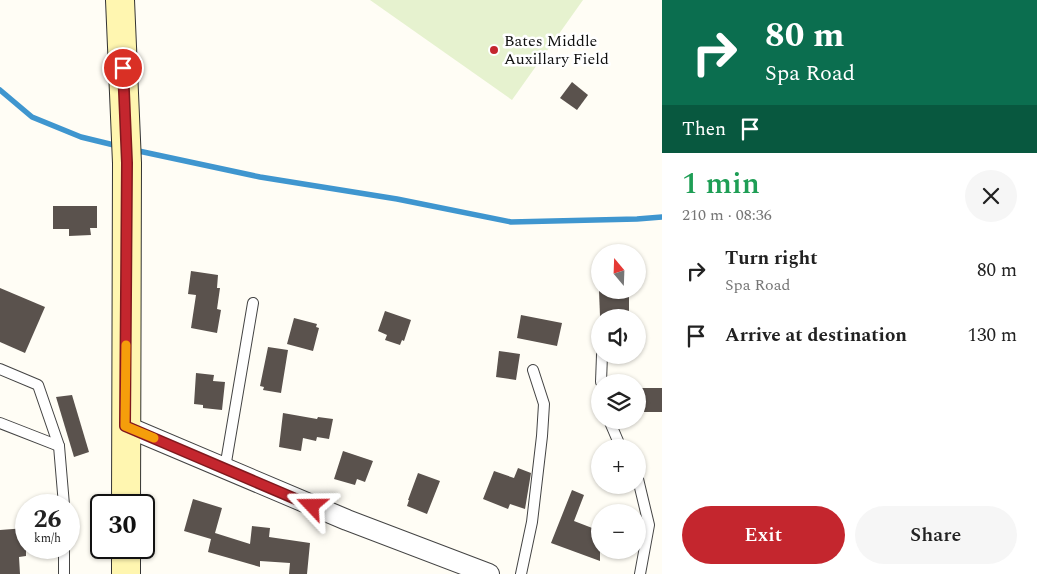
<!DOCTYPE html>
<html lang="en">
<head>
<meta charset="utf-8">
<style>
	body { margin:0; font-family:Spectral,serif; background:#f6f6f6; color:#222; height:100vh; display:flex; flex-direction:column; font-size:19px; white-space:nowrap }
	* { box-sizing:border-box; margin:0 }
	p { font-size:16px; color:#767676 }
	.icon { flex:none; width:28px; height:28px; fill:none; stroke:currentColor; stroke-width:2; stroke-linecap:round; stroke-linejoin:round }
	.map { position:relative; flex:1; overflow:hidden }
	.panel { display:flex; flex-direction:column; background:#fff; width:375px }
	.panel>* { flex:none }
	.banner { background:#0b6e4f; color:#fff; overflow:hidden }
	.needle { width:32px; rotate:341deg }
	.tools { position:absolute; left:591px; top:244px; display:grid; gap:10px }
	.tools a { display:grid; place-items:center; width:55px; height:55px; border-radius:50%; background:#fff; box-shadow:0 1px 4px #0004; font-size:25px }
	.speed { position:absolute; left:15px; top:494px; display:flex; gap:10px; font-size:25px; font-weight:700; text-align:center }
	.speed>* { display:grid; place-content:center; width:65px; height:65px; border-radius:50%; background:#fff; box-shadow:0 1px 4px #0004; line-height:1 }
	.speed small { font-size:12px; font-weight:400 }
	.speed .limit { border:2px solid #111; border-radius:8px; background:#fff; color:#111 }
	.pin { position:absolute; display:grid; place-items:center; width:42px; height:42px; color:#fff; margin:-21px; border:2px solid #fff; border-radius:50%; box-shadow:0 1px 5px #0007 }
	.me { position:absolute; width:55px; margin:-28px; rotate:293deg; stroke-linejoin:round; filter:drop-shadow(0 0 4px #0008) }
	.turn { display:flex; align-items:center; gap:18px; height:105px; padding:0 20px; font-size:22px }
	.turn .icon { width:65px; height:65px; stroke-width:2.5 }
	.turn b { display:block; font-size:35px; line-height:42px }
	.then { display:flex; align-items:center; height:48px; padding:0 20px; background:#0003; gap:10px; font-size:19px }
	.round { display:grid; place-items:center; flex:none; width:52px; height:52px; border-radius:26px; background:#f6f6f6 }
	.overview { display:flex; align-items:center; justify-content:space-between; height:85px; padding:0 20px }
	h1 { font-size:30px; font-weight:600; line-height:38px; color:#1e9e55 }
	.primary-button { display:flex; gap:10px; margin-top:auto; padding:10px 20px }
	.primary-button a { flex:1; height:58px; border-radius:30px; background:#c4262e; color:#fff; font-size:20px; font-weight:600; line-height:58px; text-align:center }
	.primary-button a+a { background:#f6f6f6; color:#222 }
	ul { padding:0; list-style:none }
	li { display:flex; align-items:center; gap:15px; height:65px; padding:0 20px }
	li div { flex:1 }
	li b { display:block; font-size:19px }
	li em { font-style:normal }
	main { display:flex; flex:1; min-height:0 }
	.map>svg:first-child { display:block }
	.pitch { fill:#e6f2cf }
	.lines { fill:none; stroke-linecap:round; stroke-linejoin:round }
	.stream { stroke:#3f96cf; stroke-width:5.5 }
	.building { fill:#5a524d }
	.service-casing { stroke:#444; stroke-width:12 }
	.minor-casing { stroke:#444; stroke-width:22 }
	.secondary-casing { stroke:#333; stroke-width:30 }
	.service { stroke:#fff; stroke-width:10 }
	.minor { stroke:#fff; stroke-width:20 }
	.secondary { stroke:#fff6b0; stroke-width:28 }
	.route-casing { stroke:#7f191e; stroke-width:12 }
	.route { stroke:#c4262e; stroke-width:9 }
	.slow { stroke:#f59e0b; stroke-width:9 }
	.poi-dot { fill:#c4262e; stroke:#fff; stroke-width:2 }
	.labels { text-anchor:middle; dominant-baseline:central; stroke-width:5; stroke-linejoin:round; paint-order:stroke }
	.poi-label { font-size:16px; fill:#111; stroke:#fff; text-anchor:start }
</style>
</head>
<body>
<main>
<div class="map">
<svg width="662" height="574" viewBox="0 0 662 574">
	<rect width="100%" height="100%" fill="#fffdf5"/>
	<path class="pitch" d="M370 0H583L512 100Z"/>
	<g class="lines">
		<g class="stream">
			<path d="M0 90 32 117 81 137 118 146"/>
			<path d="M134 150 260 177 397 199 511 222 637 219 662 217"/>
		</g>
	</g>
	<g class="building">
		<path d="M572 82 588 95 577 110 560 98Z"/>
		<path d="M53 206H97V228H90L91 235 69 236V229H53Z"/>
		<path d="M191 271 218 275 217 288H220L217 309 221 310 217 333 191 328 196 295 188 294Z"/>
		<path d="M0 288 45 307 25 353 0 342Z"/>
		<path d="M599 291H629V315L600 316Z"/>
		<path d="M385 311 411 320 404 341 402 340 400 345 385 340 387 335 378 331Z"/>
		<path d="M521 315 562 323 557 346 517 338Z"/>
		<path d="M294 318 317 324 316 327 319 328 313 351 287 344Z"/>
		<path d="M268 347 288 350 281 393 263 390 264 387 260 386Z"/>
		<path d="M499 351 520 354 516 380 496 377Z"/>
		<path d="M196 373 214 375 213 381 225 382 222 410 203 408V405L194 404Z"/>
		<rect x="638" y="388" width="24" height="24"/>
		<path d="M72 395 89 452 74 457 56 397Z"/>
		<path d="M283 413 317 419 318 417 333 419 329 439 317 437 316 441 303 438 301 451 279 447Z"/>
		<path d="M343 451 373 461 365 482 357 479 355 485 334 479Z"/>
		<path d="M518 468 531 473 525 509 510 504 508 509 483 499 494 471 514 478Z"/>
		<path d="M418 473 440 481 427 514 407 506 409 500H408Z"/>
		<path d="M572 490 584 495 574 521 600 531V561L551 543Z"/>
		<path d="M193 499 222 508 215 533 250 544 252 526 270 528 269 537 310 543 307 574H289L290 563 260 561V567L208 552 211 539 184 531Z"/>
		<path d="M26 528V556L19 557 20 574H0V530Z"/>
	</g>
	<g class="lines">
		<g class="service-casing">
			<g id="service">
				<path d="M0 369 38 385 59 446 64 505"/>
				<path d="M601 382 602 355"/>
				<path d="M609 420 621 448"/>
				<path d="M0 423 59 446"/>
				<path d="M225 468 253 303"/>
				<path d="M638 479 649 525 640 574"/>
				<path d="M64 548V574"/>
				<path d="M521 574 532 522 542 436 544 404 533 370"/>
			</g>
		</g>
		<g class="minor-casing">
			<path id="minor" d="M125 426 347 520 489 574"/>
		</g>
		<g class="secondary-casing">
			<g id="secondary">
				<path d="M120 0 127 163 126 505"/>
				<path d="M126 548V574"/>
			</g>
		</g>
		<use href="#service" class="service"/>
		<use href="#minor" class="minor"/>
		<use href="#secondary" class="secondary"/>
	</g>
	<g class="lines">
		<g class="route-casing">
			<path id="route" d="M123 68 127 163 125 426 312 506"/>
		</g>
		<use href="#route" class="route"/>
		<path class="slow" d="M126 345 125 426 154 438"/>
	</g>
	<circle class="poi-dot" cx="494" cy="50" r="5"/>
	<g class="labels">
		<g class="poi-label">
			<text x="504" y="41">Bates Middle<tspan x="504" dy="18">Auxillary Field</tspan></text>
		</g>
	</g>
</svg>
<div class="tools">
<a><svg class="needle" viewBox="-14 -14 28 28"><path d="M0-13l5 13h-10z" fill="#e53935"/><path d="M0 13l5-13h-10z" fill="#767676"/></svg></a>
<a><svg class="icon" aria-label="sound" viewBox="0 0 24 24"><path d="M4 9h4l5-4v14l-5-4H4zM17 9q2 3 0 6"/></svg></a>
<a><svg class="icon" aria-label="layers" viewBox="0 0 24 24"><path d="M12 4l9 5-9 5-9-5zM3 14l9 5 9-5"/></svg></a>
<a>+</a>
<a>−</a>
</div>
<div class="speed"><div>26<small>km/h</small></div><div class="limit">30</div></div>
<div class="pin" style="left:123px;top:68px;background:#d93025"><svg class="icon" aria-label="arrive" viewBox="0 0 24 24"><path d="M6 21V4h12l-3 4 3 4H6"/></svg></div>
<svg class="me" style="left:312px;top:506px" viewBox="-20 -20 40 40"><path d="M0-17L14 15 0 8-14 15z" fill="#c4262e" stroke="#fff" stroke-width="4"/></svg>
</div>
<section class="panel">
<div class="banner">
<div class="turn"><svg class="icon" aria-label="right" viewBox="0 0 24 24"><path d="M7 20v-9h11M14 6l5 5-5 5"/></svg><div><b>80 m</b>Spa Road</div></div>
<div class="then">Then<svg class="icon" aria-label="arrive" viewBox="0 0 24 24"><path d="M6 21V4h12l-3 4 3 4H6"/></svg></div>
</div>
<div class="overview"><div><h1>1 min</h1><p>210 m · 08:36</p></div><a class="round"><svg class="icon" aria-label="close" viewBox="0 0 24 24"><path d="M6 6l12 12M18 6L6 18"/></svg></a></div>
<ul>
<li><svg class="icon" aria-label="right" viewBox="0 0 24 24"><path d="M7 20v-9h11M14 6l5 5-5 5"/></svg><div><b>Turn right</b><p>Spa Road</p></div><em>80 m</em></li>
<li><svg class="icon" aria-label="arrive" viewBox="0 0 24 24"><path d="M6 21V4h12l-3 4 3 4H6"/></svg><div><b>Arrive at destination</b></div><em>130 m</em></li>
</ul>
<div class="primary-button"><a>Exit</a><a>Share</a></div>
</section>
</main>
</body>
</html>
